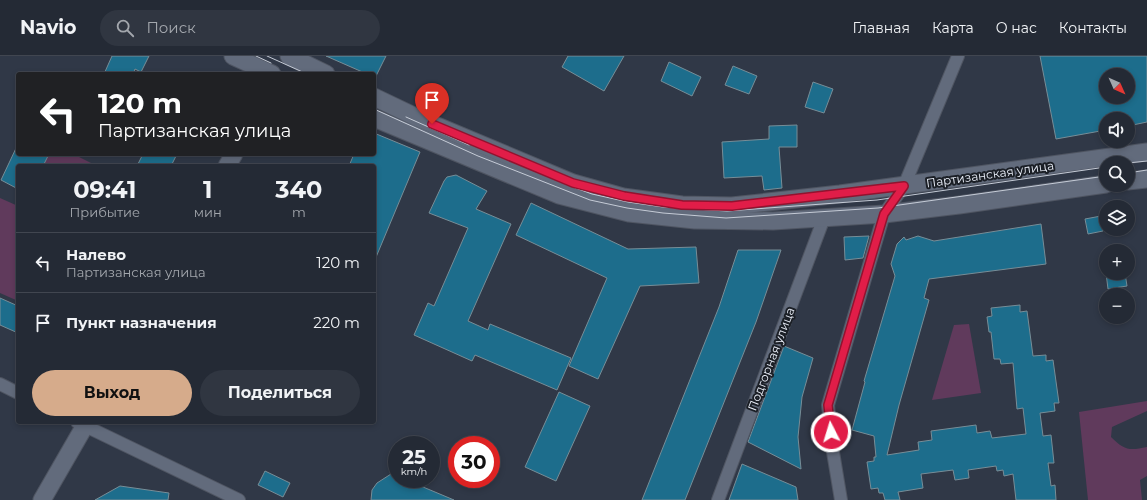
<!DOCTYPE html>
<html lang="ru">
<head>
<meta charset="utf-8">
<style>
	body { margin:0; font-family:Montserrat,sans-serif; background:#303641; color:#f1f3f6; height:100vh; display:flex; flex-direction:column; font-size:15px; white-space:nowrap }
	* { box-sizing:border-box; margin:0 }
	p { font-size:13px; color:#a3a7ad }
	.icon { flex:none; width:22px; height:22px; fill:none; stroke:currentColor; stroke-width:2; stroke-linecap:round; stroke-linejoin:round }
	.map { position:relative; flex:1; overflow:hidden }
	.side { position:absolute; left:16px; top:108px; width:360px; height:260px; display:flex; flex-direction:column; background:#242a35; border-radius:4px; box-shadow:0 2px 6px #0003,0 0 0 1px #414650 }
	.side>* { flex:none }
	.hud { position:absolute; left:16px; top:16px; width:360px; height:84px; border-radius:4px; box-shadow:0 2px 6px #0003,0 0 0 1px #414650; background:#202124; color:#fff; overflow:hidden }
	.needle { width:26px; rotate:135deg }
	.tools { position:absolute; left:1099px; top:12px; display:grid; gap:8px }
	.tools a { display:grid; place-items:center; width:36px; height:36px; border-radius:50%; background:#242a35; box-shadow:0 2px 6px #0003,0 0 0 1px #414650; font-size:20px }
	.speed { position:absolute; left:388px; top:380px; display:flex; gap:8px; font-size:20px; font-weight:700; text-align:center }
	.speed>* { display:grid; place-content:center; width:52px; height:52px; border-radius:50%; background:#242a35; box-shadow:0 2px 6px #0003,0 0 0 1px #414650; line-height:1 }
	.speed small { font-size:10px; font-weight:400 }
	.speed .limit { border:6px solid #d22; background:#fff; color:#111 }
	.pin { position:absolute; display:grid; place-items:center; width:34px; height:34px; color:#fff; margin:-41px -17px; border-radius:50% 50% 50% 0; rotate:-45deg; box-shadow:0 0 4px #0007 }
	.pin .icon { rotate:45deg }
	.me { position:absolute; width:44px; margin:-22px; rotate:355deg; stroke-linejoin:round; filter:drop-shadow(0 0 3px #0008) }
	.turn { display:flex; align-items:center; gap:14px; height:84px; padding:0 16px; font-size:18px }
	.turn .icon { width:52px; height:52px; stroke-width:2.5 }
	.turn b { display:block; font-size:28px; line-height:34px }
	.eta { display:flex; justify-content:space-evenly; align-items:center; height:68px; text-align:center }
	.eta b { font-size:24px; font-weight:700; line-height:28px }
	.primary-button { display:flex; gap:8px; margin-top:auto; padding:8px 16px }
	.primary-button a { flex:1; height:46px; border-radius:24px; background:#d6ab8b; color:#111; font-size:16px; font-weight:700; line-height:46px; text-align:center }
	.primary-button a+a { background:#303641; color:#f1f3f6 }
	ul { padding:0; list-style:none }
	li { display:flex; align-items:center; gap:12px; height:60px; padding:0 16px; border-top:1px solid #414650 }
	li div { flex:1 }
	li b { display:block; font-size:15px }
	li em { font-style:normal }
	header { display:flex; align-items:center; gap:24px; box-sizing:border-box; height:56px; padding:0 20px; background:#242a35; border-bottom:1px solid #414650 }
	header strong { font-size:19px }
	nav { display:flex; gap:22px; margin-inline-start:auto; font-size:14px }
	.search { width:280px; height:36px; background:#303641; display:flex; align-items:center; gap:10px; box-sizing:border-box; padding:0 14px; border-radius:22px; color:#a3a7ad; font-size:15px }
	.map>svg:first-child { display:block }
	.green { fill:#603a5c }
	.building { fill:#1d6d8c; stroke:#778d97; fill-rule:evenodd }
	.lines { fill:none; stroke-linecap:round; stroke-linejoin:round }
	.street-casing { stroke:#4f5562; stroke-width:14 }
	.secondary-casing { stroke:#4f5562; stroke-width:19 }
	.street { stroke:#626b7c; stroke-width:12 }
	.secondary { stroke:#626b7c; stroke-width:17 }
	.tram { stroke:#c5cbd6; stroke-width:1 }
	.route-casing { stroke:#92132f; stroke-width:10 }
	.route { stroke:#e11d48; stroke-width:7 }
	.labels { text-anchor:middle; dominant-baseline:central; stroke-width:4; stroke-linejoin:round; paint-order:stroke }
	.street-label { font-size:12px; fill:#ebf0fa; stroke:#1b1f26 }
</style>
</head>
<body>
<header>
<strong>Navio</strong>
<div class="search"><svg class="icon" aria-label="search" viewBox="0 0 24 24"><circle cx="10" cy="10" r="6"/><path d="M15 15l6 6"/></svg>Поиск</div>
<nav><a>Главная</a><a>Карта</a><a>О нас</a><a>Контакты</a></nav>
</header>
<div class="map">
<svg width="1147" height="444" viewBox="0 0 1147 444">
	<rect width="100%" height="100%" fill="#303847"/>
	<g class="green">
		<path d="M49 98H73L95 109 94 110H43Z"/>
		<path d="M0 142 18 150V245L0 237Z"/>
		<path d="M969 268 981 337 932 344 954 269Z"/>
		<path d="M1147 345V355L1112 371 1111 381C1124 394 1129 395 1147 391V420L1140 424 1142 444H1088L1079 356Z"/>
	</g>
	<g class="building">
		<path d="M112 0H149L141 16 135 13 133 18H104Z"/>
		<path d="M326 0H386L375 22 374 18H367Z"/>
		<path d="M568 0H624L604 35 562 11Z"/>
		<path d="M1040 0H1147V66L1128 70V63H1106V74L1056 83ZM1106 19H1128V41H1106Z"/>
		<path d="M669 6 701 21 692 40 661 25Z"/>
		<path d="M733 10 757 20 749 38 725 29Z"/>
		<path d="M813 26 833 33 824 57 805 51Z"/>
		<path d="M797 69V91H779L782 132 764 134 762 120 724 122 722 86 769 83V70Z"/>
		<path d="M374 77 420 96 374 206V110H349L354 98H374Z"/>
		<path d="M18 88V98H49L43 110H18V133L1 124Z"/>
		<path d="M143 98H177L171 110H137Z"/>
		<path d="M456 119 487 135 476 153 511 168 468 265 488 274 490 268 571 302 557 334 475 299 472 305 414 279 428 247 434 250 468 172 429 157 444 125 447 121Z"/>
		<path d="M531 147 628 193 696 191 699 227 640 230 598 323 569 310 607 222 516 179Z"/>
		<path d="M1101 160 1103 175 1088 178 1085 163Z"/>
		<path d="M1041 168 1046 208 929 223 924 242 929 244 899 349 887 399 919 394 918 386 932 384 931 375 976 369 977 377 990 375 992 382 1026 378 1023 352 1017 353 1013 307 1001 308 1000 303H994L991 276H989L987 261 992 260 991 252 1020 249V256L1027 255 1033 300 1046 299V305L1053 304 1059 347H1054L1055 355 1040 357 1043 380 1051 379 1054 407H1048L1051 430 1055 429 1056 444H1016L1013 418 1004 420 1003 414 997 415 996 410 968 414 969 422 955 424 953 414 921 418 923 432 898 436 900 444H885L883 437H879L878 432 871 433 867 406 874 405V401H876L874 380 852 374 865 326 864 325 895 220 891 208 897 188 904 181 906 184 918 180 934 185Z"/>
		<path d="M869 180 863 202 845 204 844 181Z"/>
		<path d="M738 194H781L756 266 685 444H642L719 251Z"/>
		<path d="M1106 217H1125L1127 230 1108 233Z"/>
		<path d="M0 242 18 250V277L0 269Z"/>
		<path d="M784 290 813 302 802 341 798 381 801 413 748 386Z"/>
		<path d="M559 336 590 350 556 425 525 411Z"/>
		<path d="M742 408 796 431 798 444H729Z"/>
		<path d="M265 415 290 427 283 441 258 429Z"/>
		<path d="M391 418 397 420V423H404L454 444H371L372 434 377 427Z"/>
		<path d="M120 430 169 437 168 444H95Z"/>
	</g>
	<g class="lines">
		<g class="street-casing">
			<g id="street">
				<path d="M0 328 18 337"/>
				<path d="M77 366 239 444"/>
				<path d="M718 444 824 162"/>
				<path d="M841 444 832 390 828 349 884 158 904 130 958 0"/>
			</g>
		</g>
		<g class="secondary-casing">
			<g id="secondary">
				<path d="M233 0 272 18"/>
				<path d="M289 0 326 18"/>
				<path d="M374 41 418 62 573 127 623 141 682 149 732 150 840 138 1147 96"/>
				<path d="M374 62 559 139 629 157 695 164 773 165 884 158 959 149 1106 128"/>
				<path d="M227 110 234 98"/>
				<path d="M1128 125 1147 123"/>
				<path d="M42 444 87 366"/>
			</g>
		</g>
		<use href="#street" class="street"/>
		<use href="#secondary" class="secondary"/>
		<g class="tram">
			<path d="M256 0 271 7"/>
			<path d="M267 0 307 18"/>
			<path d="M374 53 478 100 590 144 627 152 663 157 726 162 878 152 1106 120"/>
			<path d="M406 61 469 89"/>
			<path d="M1128 107 1147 105"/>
			<path d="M1128 117 1147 114"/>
			<path d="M573 131 592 138 628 146 663 151 727 155 877 144 1106 111"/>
		</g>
	</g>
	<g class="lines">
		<g class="route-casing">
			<path id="route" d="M432 68 573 127 624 140 682 149 732 150 904 130 884 158 828 349 831 376"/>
		</g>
		<use href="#route" class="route"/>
	</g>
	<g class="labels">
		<g class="street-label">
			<text transform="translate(990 118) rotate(-8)">Партизанская улица</text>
			<text transform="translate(771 303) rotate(-69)">Подгорная улица</text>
		</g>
	</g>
</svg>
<div class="tools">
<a><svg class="needle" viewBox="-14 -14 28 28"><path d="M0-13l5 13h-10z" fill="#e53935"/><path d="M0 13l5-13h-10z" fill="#a3a7ad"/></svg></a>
<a><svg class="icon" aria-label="sound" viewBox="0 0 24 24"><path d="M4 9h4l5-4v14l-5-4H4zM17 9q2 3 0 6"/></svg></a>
<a><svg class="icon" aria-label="search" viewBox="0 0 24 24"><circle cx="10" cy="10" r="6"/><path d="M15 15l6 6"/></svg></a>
<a><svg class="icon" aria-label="layers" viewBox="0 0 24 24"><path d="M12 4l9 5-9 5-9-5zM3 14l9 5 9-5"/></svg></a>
<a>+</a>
<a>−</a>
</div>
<div class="speed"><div>25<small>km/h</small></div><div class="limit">30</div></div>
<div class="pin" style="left:432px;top:68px;background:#d93025"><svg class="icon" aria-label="arrive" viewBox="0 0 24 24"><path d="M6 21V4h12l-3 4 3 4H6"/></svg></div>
<svg class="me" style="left:831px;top:376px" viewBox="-20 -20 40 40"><circle r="17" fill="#e11d48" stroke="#fff" stroke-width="3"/><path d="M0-11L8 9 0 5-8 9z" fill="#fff"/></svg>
<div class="hud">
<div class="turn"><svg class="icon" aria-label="left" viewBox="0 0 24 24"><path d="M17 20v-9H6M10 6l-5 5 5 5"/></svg><div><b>120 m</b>Партизанская улица</div></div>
</div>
<section class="side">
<div class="eta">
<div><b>09:41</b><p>Прибытие</p></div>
<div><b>1</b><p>мин</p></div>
<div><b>340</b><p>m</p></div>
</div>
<ul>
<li><svg class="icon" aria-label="left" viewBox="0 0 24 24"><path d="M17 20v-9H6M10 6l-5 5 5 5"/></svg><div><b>Налево</b><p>Партизанская улица</p></div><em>120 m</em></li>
<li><svg class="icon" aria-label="arrive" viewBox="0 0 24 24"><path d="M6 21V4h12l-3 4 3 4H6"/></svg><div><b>Пункт назначения</b></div><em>220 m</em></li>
</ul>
<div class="primary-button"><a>Выход</a><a>Поделиться</a></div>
</section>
</div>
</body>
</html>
